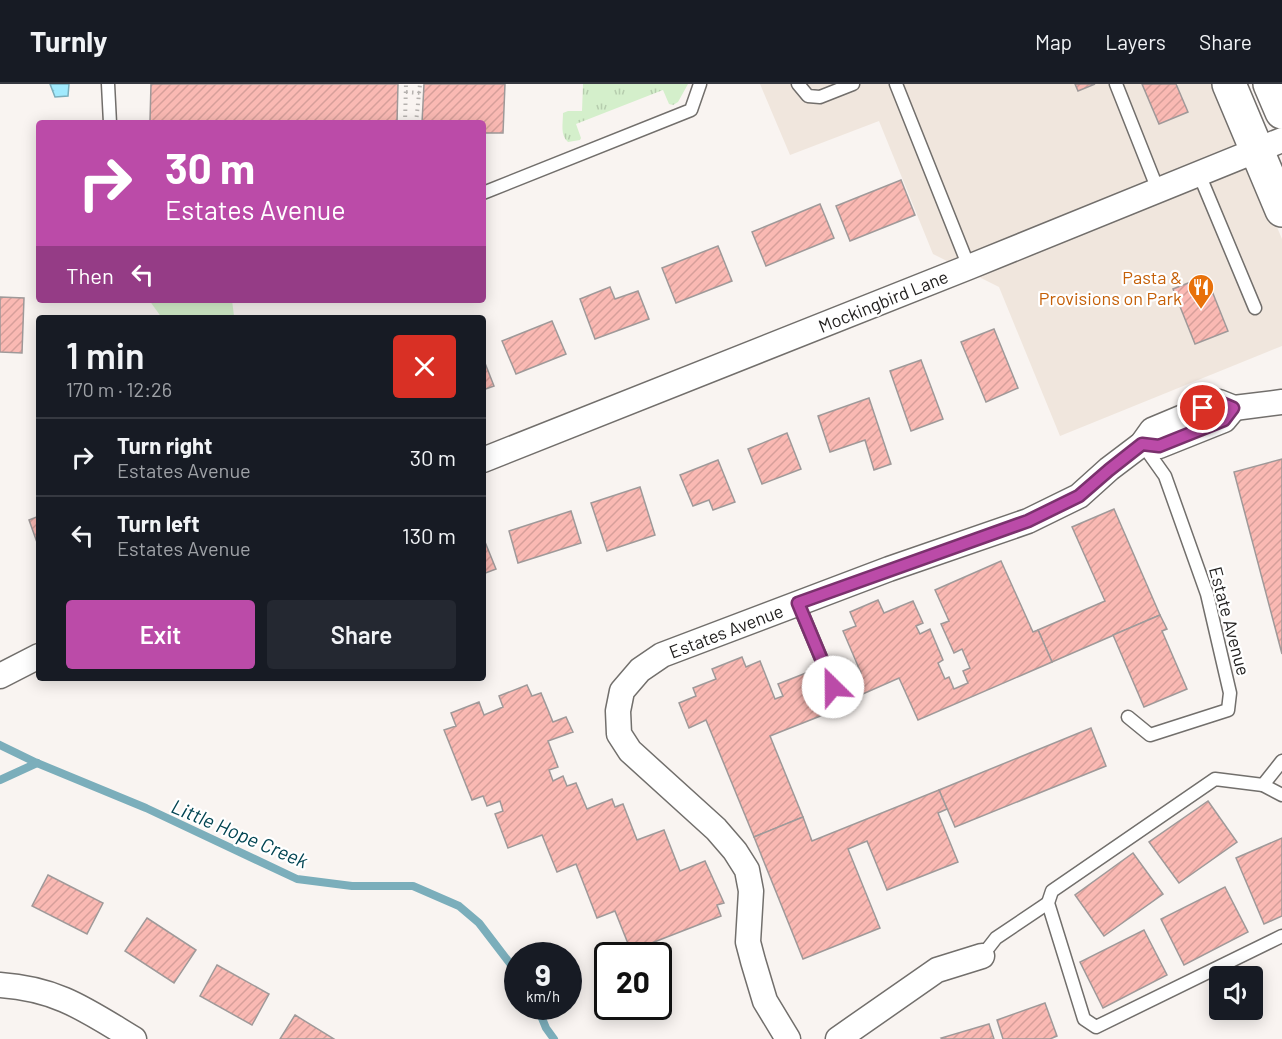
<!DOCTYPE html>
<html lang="en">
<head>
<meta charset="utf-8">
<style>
	body { margin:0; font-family:Barlow,sans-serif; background:#242831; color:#f1f3f6; height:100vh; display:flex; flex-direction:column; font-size:22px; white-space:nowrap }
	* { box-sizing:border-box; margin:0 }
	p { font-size:20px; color:#9ea1a6 }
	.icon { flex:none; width:33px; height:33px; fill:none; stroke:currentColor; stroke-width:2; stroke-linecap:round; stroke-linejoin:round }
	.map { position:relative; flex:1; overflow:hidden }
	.sheet { position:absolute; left:36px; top:231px; width:450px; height:366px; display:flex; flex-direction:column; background:#171b24; border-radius:6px; box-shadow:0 3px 15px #0003 }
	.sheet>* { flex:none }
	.top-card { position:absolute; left:36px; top:36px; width:450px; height:183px; border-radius:6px; box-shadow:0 3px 15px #0003; background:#bb4ba8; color:#fff; overflow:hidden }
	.buttons { position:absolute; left:1209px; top:882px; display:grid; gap:12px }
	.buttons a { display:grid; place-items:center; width:54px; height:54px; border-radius:6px; background:#171b24; box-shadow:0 3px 15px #0003; font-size:30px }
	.speed { position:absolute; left:504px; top:858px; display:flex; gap:12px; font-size:30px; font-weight:700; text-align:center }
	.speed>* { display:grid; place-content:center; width:78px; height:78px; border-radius:50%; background:#171b24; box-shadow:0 3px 15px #0003; line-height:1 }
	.speed small { font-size:15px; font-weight:400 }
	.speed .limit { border:3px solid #111; border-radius:9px; background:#fff; color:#111 }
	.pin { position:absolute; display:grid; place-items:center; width:51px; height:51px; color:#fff; margin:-26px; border:3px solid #fff; border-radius:50%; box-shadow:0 2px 6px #0007 }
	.me { position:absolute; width:66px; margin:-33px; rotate:337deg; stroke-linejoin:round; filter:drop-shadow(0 0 4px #0008) }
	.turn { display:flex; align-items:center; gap:21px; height:126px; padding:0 30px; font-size:27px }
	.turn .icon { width:78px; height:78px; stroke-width:2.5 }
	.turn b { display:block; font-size:42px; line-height:51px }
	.then { display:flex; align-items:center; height:57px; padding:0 30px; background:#0003; gap:12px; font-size:22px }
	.round { display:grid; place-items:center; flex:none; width:63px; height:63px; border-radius:6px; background:#242831 }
	.summary { display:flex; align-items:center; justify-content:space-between; height:102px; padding:0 30px }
	h1 { font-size:36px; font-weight:600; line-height:45px }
	.cta { display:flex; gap:12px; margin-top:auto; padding:12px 30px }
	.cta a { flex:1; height:69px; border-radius:6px; background:#bb4ba8; color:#fff; font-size:24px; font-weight:600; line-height:69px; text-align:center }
	.cta a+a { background:#242831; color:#f1f3f6 }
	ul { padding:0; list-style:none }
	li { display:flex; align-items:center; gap:18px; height:78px; padding:0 30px; border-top:2px solid #363941 }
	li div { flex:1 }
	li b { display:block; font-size:22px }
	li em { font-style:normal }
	header { display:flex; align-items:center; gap:36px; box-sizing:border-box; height:84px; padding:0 30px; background:#171b24; border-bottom:2px solid #363941 }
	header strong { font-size:28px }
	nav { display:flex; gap:33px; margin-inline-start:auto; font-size:21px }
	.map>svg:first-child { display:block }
	.built { fill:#f0e6dd }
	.grass { fill:url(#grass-tufts) }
	.park { fill:#d4efcb }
	.water { fill:url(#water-ripples); stroke:#7baebb; stroke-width:1.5 }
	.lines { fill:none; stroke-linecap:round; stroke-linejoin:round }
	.stream { stroke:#7baebb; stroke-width:8 }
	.building { fill:url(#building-hatch); stroke:#9f9999; stroke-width:1.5 }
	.lane-casing { stroke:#726f6c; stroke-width:15 }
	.street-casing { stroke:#726f6c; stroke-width:27 }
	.secondary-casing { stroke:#726f6c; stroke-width:36 }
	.path { stroke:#b6b2af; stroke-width:4; stroke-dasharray:1.5 4.5; stroke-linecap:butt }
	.lane { stroke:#fff; stroke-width:12 }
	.street { stroke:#fff; stroke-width:24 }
	.secondary { stroke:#fff; stroke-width:33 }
	.route-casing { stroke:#7a316d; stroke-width:15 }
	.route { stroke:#bb4ba8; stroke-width:10 }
	.labels { text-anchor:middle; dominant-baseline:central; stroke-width:4.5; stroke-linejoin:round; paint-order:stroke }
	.food-label { font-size:18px; fill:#c56008; stroke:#fff; text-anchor:end }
	.street-label { font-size:18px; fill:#232120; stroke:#fff }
	.water-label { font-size:20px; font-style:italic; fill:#004452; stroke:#fff }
</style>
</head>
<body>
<header>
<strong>Turnly</strong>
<nav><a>Map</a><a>Layers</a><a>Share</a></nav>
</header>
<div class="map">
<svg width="1282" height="955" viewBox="0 0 1282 955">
	<defs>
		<pattern id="grass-tufts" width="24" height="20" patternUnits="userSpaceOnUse" patternTransform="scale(1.5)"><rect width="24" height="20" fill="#d4efcb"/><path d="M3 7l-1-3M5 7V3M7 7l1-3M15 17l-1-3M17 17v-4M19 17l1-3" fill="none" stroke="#b6cdae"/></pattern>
		<pattern id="water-ripples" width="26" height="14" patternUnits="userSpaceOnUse" patternTransform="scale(1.5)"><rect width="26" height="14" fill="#a1eafd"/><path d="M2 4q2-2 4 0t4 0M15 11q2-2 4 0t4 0" fill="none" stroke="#8ac8d9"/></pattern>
		<pattern id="building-hatch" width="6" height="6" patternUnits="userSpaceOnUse" patternTransform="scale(1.5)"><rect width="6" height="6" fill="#fab9b3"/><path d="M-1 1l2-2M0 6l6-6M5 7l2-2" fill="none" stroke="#d69f9a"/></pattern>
	</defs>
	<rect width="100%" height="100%" fill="#f9f4f1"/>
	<path class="built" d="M760 0H1216L1282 155V262L1060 352 999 203 933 170 879 37 790 71Z"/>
	<path class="grass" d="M583 0H688L678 18 673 21 669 20 663 6 576 40 581 54 580 56 568 58C560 51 563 40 563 29L568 27H582Z"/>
	<path class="park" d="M149 216H232L234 232 232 234H162Z"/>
	<path class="water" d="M50 0H69L68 12 55 13Z"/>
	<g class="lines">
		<g class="stream">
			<path d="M0 661 37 679 146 724 297 795 352 802H413L459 822 479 839 518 890"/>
			<path d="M0 696 37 679"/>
			<path d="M537 922 546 944 554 955"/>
		</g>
	</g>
	<g class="building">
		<path d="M151 0H398L397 39H206L150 37Z"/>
		<path d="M424 0H505L503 49H483V39H422Z"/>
		<path d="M1075 0H1095L1078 7Z"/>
		<path d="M1142 0H1176L1188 28 1159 40Z"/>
		<path d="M901 96 915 131 850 157 836 122Z"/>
		<path d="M820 120 834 154 766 182 752 148Z"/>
		<path d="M718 162 732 197 676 219 662 184Z"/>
		<path d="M1206 192 1228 247 1195 260 1173 205Z"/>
		<path d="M610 203 615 215 638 207 649 235 595 255 580 215Z"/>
		<path d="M0 213 24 214 22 269 0 268Z"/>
		<path d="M552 237 566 270 516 290 502 257Z"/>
		<path d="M994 245 1018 304 986 318 961 258Z"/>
		<path d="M483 274 494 302 483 306Z"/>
		<path d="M921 276 943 335 911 347 890 287Z"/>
		<path d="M869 314 891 380 874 386 865 356 830 368 818 332Z"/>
		<path d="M787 349 801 385 762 400 748 365Z"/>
		<path d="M1282 375V570L1234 388Z"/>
		<path d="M718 376 735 418 713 426 709 416 693 422 680 391Z"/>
		<path d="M640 403 655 451 607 467 591 419Z"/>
		<path d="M1114 425 1160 531 1052 578 1038 546 1105 517 1072 443Z"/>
		<path d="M571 427 581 459 518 479 509 447Z"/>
		<path d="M39 432V464L29 436Z"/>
		<path d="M483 453 496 485 483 490Z"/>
		<path d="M1001 477 1033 548 1038 546 1052 578 918 636 899 594 856 613 848 595 861 589 843 547 856 542 850 528 878 516 884 529 913 517 923 539 916 542 920 550 930 545 943 576 938 579 945 595 949 593 954 605 968 599 963 587 970 584 962 565 954 569 941 540 949 537 935 506Z"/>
		<path d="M1160 531 1167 545 1162 547 1187 605 1144 623 1113 551Z"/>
		<path d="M742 573 746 583 760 577 775 615 783 612 778 600 806 589 811 601 821 596 833 627 770 652 803 733 754 753 706 636 689 644 679 619 696 612 693 604 716 595 712 585Z"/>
		<path d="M527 601 532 612 541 609 553 638 566 633 573 648 548 657 558 683 549 686 553 697 563 692 567 702 576 699 587 725 612 715 615 723 623 720 637 756 664 746 680 787 705 777 724 819 717 821 721 832 631 867 615 827 597 834 576 780 557 788 542 751 508 764 495 730 503 727 500 717 487 722 483 712 472 716 444 646 456 642 451 629 479 618 484 631 503 623 499 612Z"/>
		<path d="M1091 644 1106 682 955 743 939 706Z"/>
		<path d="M939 706 947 725 938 729 958 778 887 806 867 757 848 765 880 844 803 875 754 753 803 733 812 757Z"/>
		<path d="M1208 717 1237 758 1179 799 1149 758Z"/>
		<path d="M1282 754V832L1264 840 1236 774Z"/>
		<path d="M1133 769 1163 810 1104 852 1075 811Z"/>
		<path d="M48 791 103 819 87 850 32 822Z"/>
		<path d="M1225 803 1248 848 1184 881 1161 835Z"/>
		<path d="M147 834 196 866 174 899 125 867Z"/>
		<path d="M1144 846 1167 891 1103 924 1080 878Z"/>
		<path d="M217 881 269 910 252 941 200 912Z"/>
		<path d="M1045 919 1057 952 1050 955H1003L997 936Z"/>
		<path d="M295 931 334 955H280Z"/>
		<path d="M989 940 994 955H942L941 954Z"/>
	</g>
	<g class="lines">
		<g class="lane-casing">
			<g id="lane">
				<path d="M108 0 110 39"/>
				<path d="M798 0 808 12 820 13 853 0"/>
				<path d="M896 0 969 183"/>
				<path d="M1116 0 1158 106"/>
				<path d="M1199 90 1255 224"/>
				<path d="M483 109 691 26 700 0"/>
				<path d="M798 519 842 624"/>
				<path d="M1128 633 1150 651 1228 626 1230 609 1207 510 1165 392 1143 361"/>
				<path d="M1263 701 1282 677"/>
				<path d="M1282 711 1263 701 1215 695 1052 807 1048 819 1084 935 1096 943 1282 852"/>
				<path d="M982 872 996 854 1048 819"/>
			</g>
		</g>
		<g class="street-casing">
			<g id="street">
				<path d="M1142 360 1159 362 1224 336 1234 324"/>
				<path d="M483 376 969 183 1282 56"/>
				<path d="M0 592 39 572"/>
				<path d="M0 901C58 905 86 926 134 955"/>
				<path d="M788 955 765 917 753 877 748 858 751 807 747 786 735 767 716 745 630 667 619 650 618 627 622 607 640 586 662 571 889 485 1028 437 1079 412 1109 385 1142 360 1152 346 1219 318 1234 324 1282 318"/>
				<path d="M838 955 937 886 982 872"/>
			</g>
		</g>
		<g class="secondary-casing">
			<g id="secondary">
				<path d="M1229 0 1282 126"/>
				<path d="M1270 0 1282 28"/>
			</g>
		</g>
		<g class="path">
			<path d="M406 8 420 9"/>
			<path d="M405 39 406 0"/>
			<path d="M416 39 420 0"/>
		</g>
		<use href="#lane" class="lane"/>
		<use href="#street" class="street"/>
		<use href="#secondary" class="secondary"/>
	</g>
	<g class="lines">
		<g class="route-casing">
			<path id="route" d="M833 603 798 519 1028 437 1079 412 1109 386 1142 360 1159 362 1224 336 1233 324 1219 318 1203 324"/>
		</g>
		<use href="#route" class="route"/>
	</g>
	<defs>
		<g id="restaurant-pin" transform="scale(1.35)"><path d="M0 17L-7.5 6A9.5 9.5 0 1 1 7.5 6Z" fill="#e8710a" stroke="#fff"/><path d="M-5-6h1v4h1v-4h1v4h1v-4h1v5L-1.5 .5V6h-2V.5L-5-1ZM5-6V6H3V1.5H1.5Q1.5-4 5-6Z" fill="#fff"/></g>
	</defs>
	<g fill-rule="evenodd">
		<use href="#restaurant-pin" x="1201" y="203"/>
	</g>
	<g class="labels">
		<g class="food-label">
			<text x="1182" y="193">Pasta &amp;<tspan x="1182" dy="21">Provisions on Park</tspan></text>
		</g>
		<g class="street-label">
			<text transform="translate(883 217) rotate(-22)">Mockingbird Lane</text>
			<text transform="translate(1230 537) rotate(75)">Estate Avenue</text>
			<text transform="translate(726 547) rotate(-21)">Estates Avenue</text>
		</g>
		<g class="water-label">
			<text transform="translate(240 749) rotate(23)">Little Hope Creek</text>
		</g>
	</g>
</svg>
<div class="buttons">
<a><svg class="icon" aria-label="sound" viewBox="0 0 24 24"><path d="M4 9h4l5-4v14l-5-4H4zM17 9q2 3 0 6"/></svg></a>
</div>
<div class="speed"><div>9<small>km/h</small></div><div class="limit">20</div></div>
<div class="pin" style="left:1203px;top:324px;background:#d93025"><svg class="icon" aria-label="arrive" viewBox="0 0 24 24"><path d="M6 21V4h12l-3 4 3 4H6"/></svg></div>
<svg class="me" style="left:833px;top:603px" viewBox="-20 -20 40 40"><circle r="19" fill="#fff"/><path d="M0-13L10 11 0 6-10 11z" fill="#bb4ba8"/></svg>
<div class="top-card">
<div class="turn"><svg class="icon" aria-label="right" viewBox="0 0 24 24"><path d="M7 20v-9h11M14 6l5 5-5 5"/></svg><div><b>30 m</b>Estates Avenue</div></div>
<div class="then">Then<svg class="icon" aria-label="left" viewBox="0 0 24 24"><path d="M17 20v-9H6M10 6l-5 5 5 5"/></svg></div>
</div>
<section class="sheet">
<div class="summary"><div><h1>1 min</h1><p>170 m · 12:26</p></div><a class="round" style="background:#d93025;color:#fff"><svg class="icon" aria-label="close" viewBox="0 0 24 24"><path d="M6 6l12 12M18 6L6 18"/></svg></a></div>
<ul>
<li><svg class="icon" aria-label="right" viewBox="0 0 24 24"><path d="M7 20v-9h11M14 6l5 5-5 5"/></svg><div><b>Turn right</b><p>Estates Avenue</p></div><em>30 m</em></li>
<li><svg class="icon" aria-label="left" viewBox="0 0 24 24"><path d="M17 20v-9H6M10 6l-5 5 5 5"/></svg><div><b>Turn left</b><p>Estates Avenue</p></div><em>130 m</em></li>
</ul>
<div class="cta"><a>Exit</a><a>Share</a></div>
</section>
</div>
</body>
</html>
